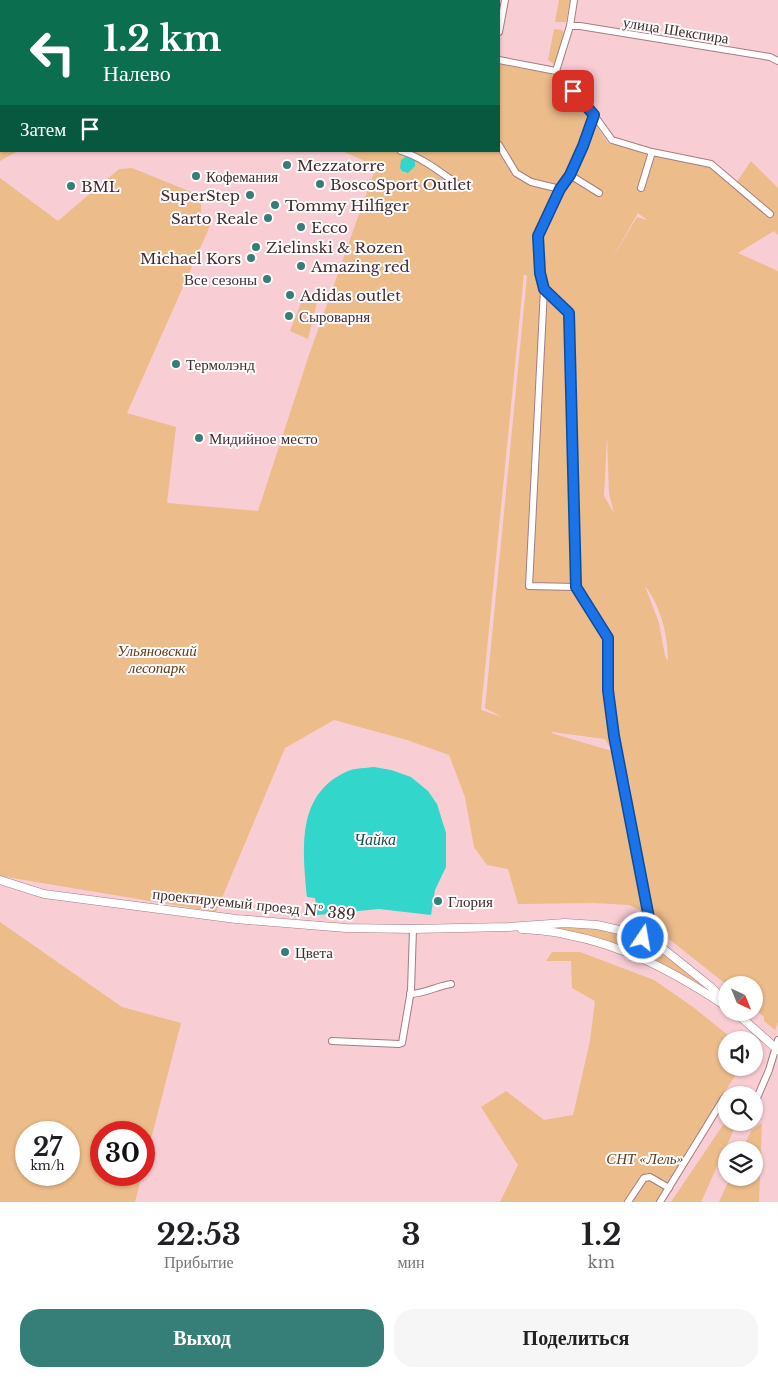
<!DOCTYPE html>
<html lang="ru">
<head>
<meta charset="utf-8">
<style>
	body { margin:0; font-family:"Libre Baskerville",serif; background:#f6f6f6; color:#202124; height:100vh; display:flex; flex-direction:column; font-size:19px; white-space:nowrap }
	* { box-sizing:border-box; margin:0 }
	p { font-size:16px; color:#757577 }
	.icon { flex:none; width:28px; height:28px; fill:none; stroke:currentColor; stroke-width:2; stroke-linecap:round; stroke-linejoin:round }
	.map { position:relative; height:1202px; overflow:hidden }
	.panel { display:flex; flex-direction:column; background:#fff; flex:1 }
	.panel>* { flex:none }
	.hud { position:absolute; left:0px; top:0px; width:500px; height:152px; box-shadow:0 1px 4px #0004; background:#0b6e4f; color:#fff; overflow:hidden }
	.needle { width:32px; rotate:137deg }
	.buttons { position:absolute; left:718px; top:976px; display:grid; gap:10px }
	.buttons a { display:grid; place-items:center; width:45px; height:45px; border-radius:50%; background:#fff; box-shadow:0 1px 4px #0004; font-size:25px }
	.speed { position:absolute; left:15px; top:1121px; display:flex; gap:10px; font-size:25px; font-weight:700; text-align:center }
	.speed>* { display:grid; place-content:center; width:65px; height:65px; border-radius:50%; background:#fff; box-shadow:0 1px 4px #0004; line-height:1 }
	.speed small { font-size:12px; font-weight:400 }
	.speed .limit { border:8px solid #d22; background:#fff; color:#111 }
	.pin { position:absolute; display:grid; place-items:center; width:42px; height:42px; color:#fff; margin:-21px; border-radius:10px; box-shadow:0 2px 8px #0006 }
	.me { position:absolute; width:55px; margin:-28px; rotate:12deg; stroke-linejoin:round; filter:drop-shadow(0 0 4px #0008) }
	.turn { display:flex; align-items:center; gap:18px; height:105px; padding:0 20px; font-size:22px }
	.turn .icon { width:65px; height:65px; stroke-width:2.5 }
	.turn b { display:block; font-size:35px; line-height:42px }
	.then { display:flex; align-items:center; height:48px; padding:0 20px; background:#0003; gap:10px; font-size:19px }
	.eta { display:flex; justify-content:space-evenly; align-items:center; height:85px; text-align:center }
	.eta b { font-size:30px; font-weight:700; line-height:35px }
	.primary-button { display:flex; gap:10px; margin-top:auto; padding:10px 20px }
	.primary-button a { flex:1; height:58px; border-radius:20px; background:#367e78; color:#fff; font-size:20px; font-weight:700; line-height:58px; text-align:center }
	.primary-button a+a { background:#f6f6f6; color:#202124 }
	.map>svg:first-child { display:block }
	.green { fill:#ecbc8a; fill-rule:evenodd }
	.water { fill:#32d6cb }
	.lines { fill:none; stroke-linecap:round; stroke-linejoin:round }
	.minor-casing { stroke:#a47c82; stroke-width:8 }
	.major-casing { stroke:#a47c82; stroke-width:9 }
	.minor { stroke:#fff; stroke-width:6 }
	.major { stroke:#fff; stroke-width:8 }
	.route-casing { stroke:#114b97; stroke-width:12 }
	.route { stroke:#1a73e8; stroke-width:9 }
	.poi-dot { fill:#367e78; stroke:#fffafb; stroke-width:2 }
	.labels { text-anchor:middle; dominant-baseline:central; stroke-width:4; stroke-linejoin:round; paint-order:stroke }
	.street-label { font-size:15px; fill:#3e2e30; stroke:#fffafb }
	.poi-label { font-size:15px; fill:#3e2e30; stroke:#fffafb; text-anchor:start }
	.park-label { font-size:15px; font-style:italic; fill:#5d401e; stroke:#fffafb }
	.water-label { font-size:16px; font-style:italic; fill:#12544f; stroke:#fffafb }
</style>
</head>
<body>
<div class="map">
<svg width="778" height="1202" viewBox="0 0 778 1202">
	<rect width="100%" height="100%" fill="#f9cdd4"/>
	<g class="green">
		<path d="M0 0 104 1H1V151H18L0 161Z"/>
		<path d="M559 0H570L566 22H555Z"/>
		<path d="M554 29 562 30 564 33 559 57 554 64 548 60Z"/>
		<path d="M499 64 551 74 588 113 608 143 708 166 734 186 751 161 778 188V235L774 231 738 253 778 271V1022L775 1030 764 1021V1017L754 1008V985H727L645 920 644 912 629 905 594 903 518 904 508 869 487 865 474 847 465 797 449 755 407 740 334 720 285 748 216 912 0 876V178L58 221 119 169 132 168 201 196V213L210 226 127 413 176 427 167 503 258 511 309 355 374 172 382 170 376 166 342 151H499ZM638 213 647 220 637 217 609 264ZM524 274 527 276 485 708 502 717 481 710ZM607 436 609 493 614 513 604 496ZM645 586C661 606 668 636 668 661L665 656 659 623ZM552 732 605 739 612 751 551 733ZM617 758 630 782 638 853Z"/>
		<path d="M303 298 317 302 308 339 290 331Z"/>
		<path d="M0 922 122 1007 181 1023 144 1166V1132H101V1175H142L135 1202H0ZM26 1132H69V1175H26Z"/>
		<path d="M550 927C565 928 581 927 596 929 639 935 672 959 704 987 656 957 605 936 550 927Z"/>
		<path d="M552 952H580L654 980 693 1007 734 1040H726V1068H740L699 1132V1135L659 1202H500L518 1165 481 1107 506 1091 544 1120 573 1115 590 1041 595 1001 572 988 571 961H546Z"/>
		<path d="M725 1122 735 1127 701 1202H671Z"/>
		<path d="M762 1123 759 1202H719L730 1178H754V1150H742L751 1131Z"/>
	</g>
	<g class="water">
		<path d="M407 156 415 160V166L408 173 402 171 400 168 401 160Z"/>
		<path d="M374 767 391 770 411 777 428 791 437 804 446 833V867L435 890 431 915 379 909 317 915 315 898 307 897C303 850 295 794 348 771 355 768 366 768 374 767Z"/>
	</g>
	<g class="lines">
		<g class="minor-casing">
			<g id="minor">
				<path d="M362 0 364 1"/>
				<path d="M342 1 343 0"/>
				<path d="M445 1V0"/>
				<path d="M570 26H580L770 57 778 61"/>
				<path d="M499 32 505 0"/>
				<path d="M499 60 556 71 570 26 574 0"/>
				<path d="M556 71 594 115 612 140 652 152 711 164 770 214"/>
				<path d="M499 145 516 173 531 182 560 189"/>
				<path d="M401 151C424 158 444 175 463 188"/>
				<path d="M570 175 599 193"/>
				<path d="M641 188 652 152"/>
				<path d="M544 289 569 313 576 587 608 639V689L614 736 650 923 643 938"/>
				<path d="M576 587 529 586 544 289 540 273 537 236 560 189 570 175 583 146 594 115"/>
				<path d="M410 994C424 994 437 986 451 984"/>
				<path d="M332 1041 399 1044 402 1043 411 990 413 929"/>
				<path d="M754 1105 769 1070 778 1040"/>
				<path d="M628 1202 644 1178 650 1177 669 1188"/>
				<path d="M660 1202 724 1098H726"/>
			</g>
		</g>
		<g class="major-casing">
			<g id="major">
				<path d="M0 880 44 894 236 919 346 928 413 929 508 927 565 923 597 925 628 932 643 938 666 951 711 987 726 1003"/>
				<path d="M522 929C536 930 551 931 564 934 624 945 674 972 724 1005"/>
				<path d="M735 1012 778 1050"/>
			</g>
		</g>
		<use href="#minor" class="minor"/>
		<use href="#major" class="major"/>
	</g>
	<g class="lines">
		<g class="route-casing">
			<path id="route" d="M573 91 594 115 583 146 570 175 560 189 538 236 540 273 544 289 569 313 576 587 608 638V690L614 736 650 923 643 938"/>
		</g>
		<use href="#route" class="route"/>
	</g>
	<g class="poi-dot">
		<circle cx="287" cy="165" r="5"/>
		<circle cx="196" cy="176" r="5"/>
		<circle cx="320" cy="184" r="5"/>
		<circle cx="71" cy="186" r="5"/>
		<circle cx="250" cy="195" r="5"/>
		<circle cx="275" cy="205" r="5"/>
		<circle cx="268" cy="218" r="5"/>
		<circle cx="301" cy="227" r="5"/>
		<circle cx="256" cy="247" r="5"/>
		<circle cx="251" cy="258" r="5"/>
		<circle cx="301" cy="266" r="5"/>
		<circle cx="267" cy="279" r="5"/>
		<circle cx="290" cy="295" r="5"/>
		<circle cx="289" cy="316" r="5"/>
		<circle cx="176" cy="364" r="5"/>
		<circle cx="199" cy="438" r="5"/>
		<circle cx="438" cy="901" r="5"/>
		<circle cx="285" cy="952" r="5"/>
	</g>
	<g class="labels">
		<g class="street-label">
			<text transform="translate(676 30) rotate(9)">улица Шекспира</text>
			<text transform="translate(254 904) rotate(6)">проектируемый проезд № 389</text>
		</g>
		<g class="poi-label">
			<text x="297" y="165">Mezzatorre</text>
			<text x="206" y="176">Кофемания</text>
			<text x="330" y="184">BoscoSport Outlet</text>
			<text x="81" y="186">BML</text>
			<text x="240" y="195" text-anchor="end">SuperStep</text>
			<text x="285" y="205">Tommy Hilfiger</text>
			<text x="258" y="218" text-anchor="end">Sarto Reale</text>
			<text x="311" y="227">Ecco</text>
			<text x="266" y="247">Zielinski &amp; Rozen</text>
			<text x="241" y="258" text-anchor="end">Michael Kors</text>
			<text x="311" y="266">Amazing red</text>
			<text x="257" y="279" text-anchor="end">Все сезоны</text>
			<text x="300" y="295">Adidas outlet</text>
			<text x="299" y="316">Сыроварня</text>
			<text x="186" y="364">Термолэнд</text>
			<text x="209" y="438">Мидийное место</text>
			<text x="448" y="901">Глория</text>
			<text x="295" y="952">Цвета</text>
		</g>
		<g class="park-label">
			<text x="157" y="650">Ульяновский<tspan x="157" dy="17">лесопарк</tspan></text>
			<text x="645" y="1158">СНТ «Лель»</text>
		</g>
		<g class="water-label">
			<text x="375" y="839">Чайка</text>
		</g>
	</g>
</svg>
<div class="buttons">
<a><svg class="needle" viewBox="-14 -14 28 28"><path d="M0-13l5 13h-10z" fill="#e53935"/><path d="M0 13l5-13h-10z" fill="#757577"/></svg></a>
<a><svg class="icon" aria-label="sound" viewBox="0 0 24 24"><path d="M4 9h4l5-4v14l-5-4H4zM17 9q2 3 0 6"/></svg></a>
<a><svg class="icon" aria-label="search" viewBox="0 0 24 24"><circle cx="10" cy="10" r="6"/><path d="M15 15l6 6"/></svg></a>
<a><svg class="icon" aria-label="layers" viewBox="0 0 24 24"><path d="M12 4l9 5-9 5-9-5zM3 14l9 5 9-5"/></svg></a>
</div>
<div class="speed"><div>27<small>km/h</small></div><div class="limit">30</div></div>
<div class="pin" style="left:573px;top:91px;background:#d93025"><svg class="icon" aria-label="arrive" viewBox="0 0 24 24"><path d="M6 21V4h12l-3 4 3 4H6"/></svg></div>
<svg class="me" style="left:643px;top:938px" viewBox="-20 -20 40 40"><circle r="17" fill="#1a73e8" stroke="#fff" stroke-width="3"/><path d="M0-11L8 9 0 5-8 9z" fill="#fff"/></svg>
<div class="hud">
<div class="turn"><svg class="icon" aria-label="left" viewBox="0 0 24 24"><path d="M17 20v-9H6M10 6l-5 5 5 5"/></svg><div><b>1.2 km</b>Налево</div></div>
<div class="then">Затем<svg class="icon" aria-label="arrive" viewBox="0 0 24 24"><path d="M6 21V4h12l-3 4 3 4H6"/></svg></div>
</div>
</div>
<section class="panel">
<div class="eta">
<div><b>22:53</b><p>Прибытие</p></div>
<div><b>3</b><p>мин</p></div>
<div><b>1.2</b><p>km</p></div>
</div>
<div class="primary-button"><a>Выход</a><a>Поделиться</a></div>
</section>
</body>
</html>
